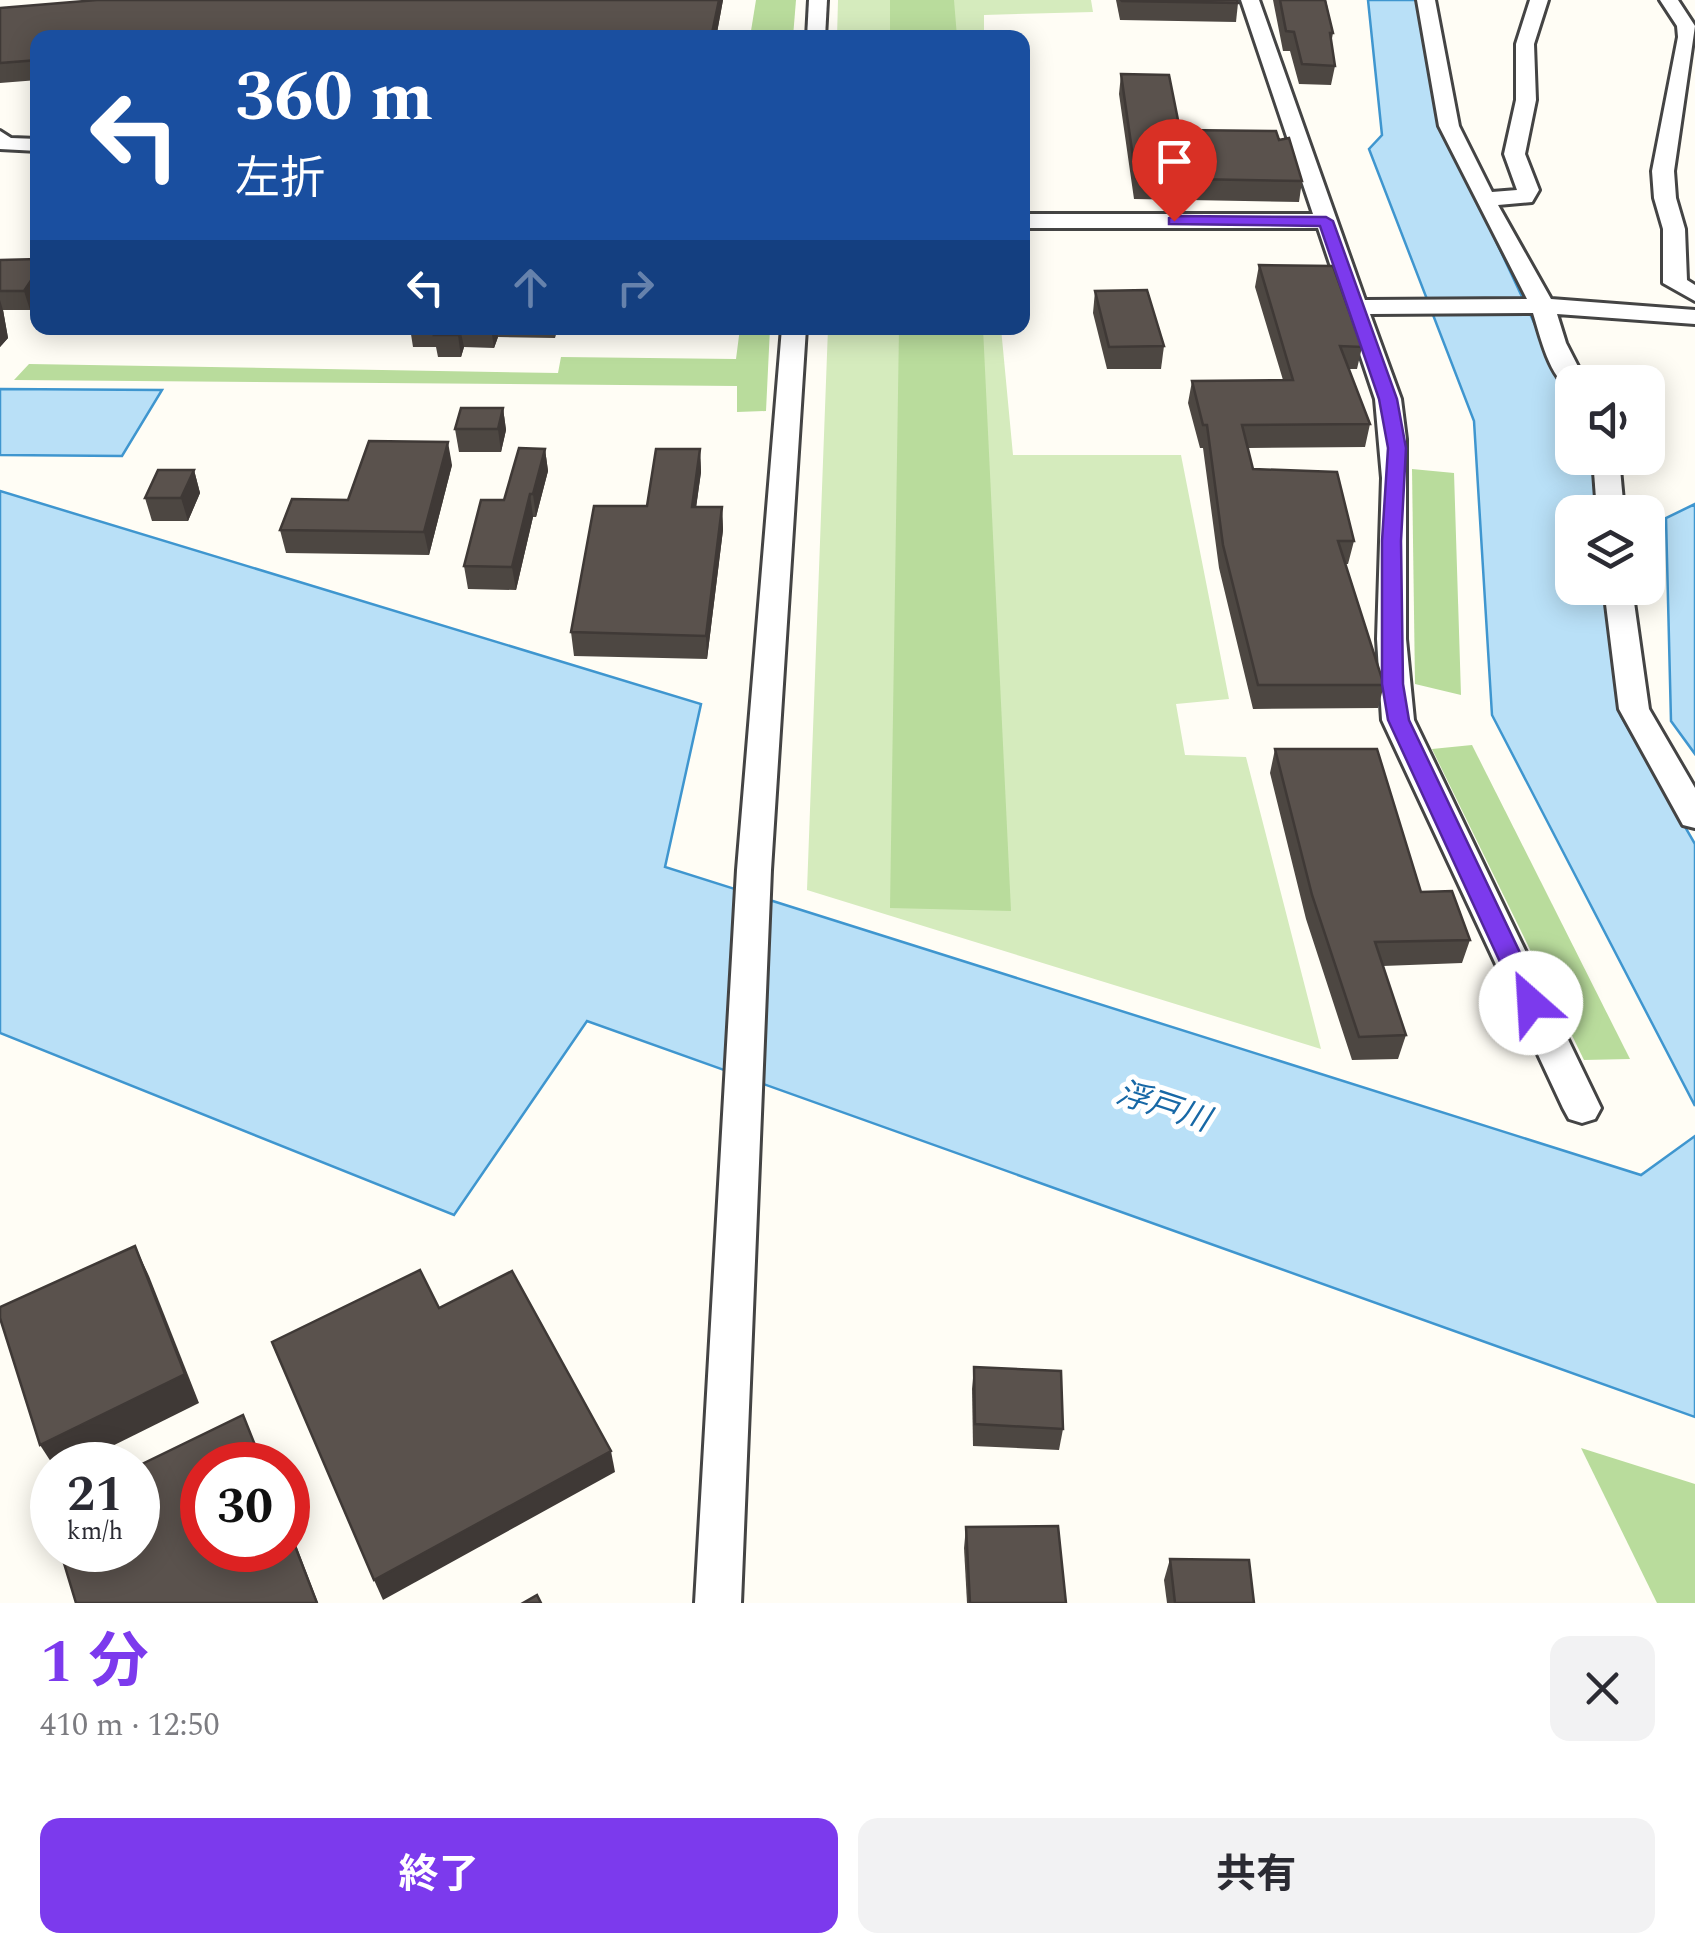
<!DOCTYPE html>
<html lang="ja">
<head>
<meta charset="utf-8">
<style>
	body { margin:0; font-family:Spectral,"Noto Sans JP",serif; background:#f2f2f3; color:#2b2b33; height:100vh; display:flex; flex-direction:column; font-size:38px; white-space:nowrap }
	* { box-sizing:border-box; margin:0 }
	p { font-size:32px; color:#7c7c81 }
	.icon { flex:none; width:55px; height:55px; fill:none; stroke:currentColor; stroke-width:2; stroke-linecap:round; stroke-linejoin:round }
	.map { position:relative; height:1603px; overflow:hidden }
	.drawer { display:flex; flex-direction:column; background:#fff; flex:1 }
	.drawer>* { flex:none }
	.top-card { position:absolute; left:30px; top:30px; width:1000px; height:305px; border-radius:20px; box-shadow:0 5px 25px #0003; background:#1a4fa0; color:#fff; overflow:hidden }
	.buttons { position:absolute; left:1555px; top:365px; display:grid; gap:20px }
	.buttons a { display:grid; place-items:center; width:110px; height:110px; border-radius:20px; background:#fff; box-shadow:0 5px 25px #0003; font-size:50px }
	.speed { position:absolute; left:30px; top:1442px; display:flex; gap:20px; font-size:50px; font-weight:700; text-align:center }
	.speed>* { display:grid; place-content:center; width:130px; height:130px; border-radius:50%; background:#fff; box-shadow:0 5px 25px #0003; line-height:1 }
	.speed small { font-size:25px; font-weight:400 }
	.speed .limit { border:15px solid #d22; background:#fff; color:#111 }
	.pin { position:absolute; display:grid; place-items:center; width:85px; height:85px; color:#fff; margin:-102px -42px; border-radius:50% 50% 50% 0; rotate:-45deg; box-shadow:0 0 10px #0007 }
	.pin .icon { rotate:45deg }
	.me { position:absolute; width:110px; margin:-55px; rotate:334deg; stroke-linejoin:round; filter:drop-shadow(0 0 8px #0008) }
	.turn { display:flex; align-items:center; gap:35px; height:210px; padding:0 40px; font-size:45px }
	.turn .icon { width:130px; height:130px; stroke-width:2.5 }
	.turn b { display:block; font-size:70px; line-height:85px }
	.lanes { display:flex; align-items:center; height:95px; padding:0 40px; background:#0003; justify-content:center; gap:50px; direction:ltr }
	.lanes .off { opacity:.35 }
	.round { display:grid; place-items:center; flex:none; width:105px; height:105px; border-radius:20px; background:#f2f2f3 }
	.headline { display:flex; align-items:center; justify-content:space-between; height:170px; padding:0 40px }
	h1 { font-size:60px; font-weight:700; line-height:75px; color:#7c3aed }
	.button { display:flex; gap:20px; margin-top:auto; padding:20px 40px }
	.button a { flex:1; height:115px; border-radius:20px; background:#7c3aed; color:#fff; font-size:40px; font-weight:700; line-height:115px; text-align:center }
	.button a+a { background:#f2f2f3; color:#2b2b33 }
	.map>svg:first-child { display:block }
	.green { fill:#d5ebbd }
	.forest { fill:#b9dc9c }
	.water { fill:#b9e0f7; stroke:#3f96cf; stroke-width:2.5 }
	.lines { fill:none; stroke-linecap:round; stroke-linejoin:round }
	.minor-casing { stroke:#444; stroke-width:6 }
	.minor { fill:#fff; fill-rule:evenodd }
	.wall { fill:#4d4742 }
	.shaded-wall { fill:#3f3936 }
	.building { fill:#5a524d; stroke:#3f3936; stroke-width:2.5 }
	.route { fill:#7c3aed; stroke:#51269a; stroke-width:2.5 }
	.labels { text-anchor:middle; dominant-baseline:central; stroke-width:10; stroke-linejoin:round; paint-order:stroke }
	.water-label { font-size:32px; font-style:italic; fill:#1768a6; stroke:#fff }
</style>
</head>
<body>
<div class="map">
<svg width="1695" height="1603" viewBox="0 0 1695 1603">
	<rect width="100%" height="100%" fill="#fffdf5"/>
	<g class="green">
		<path d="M838 0H1091L1093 12 984 15V37L837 38Z"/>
		<path d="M828 328H1001L1013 455H1181L1229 699 1176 704 1185 755 1246 757 1321 1049 807 890Z"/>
	</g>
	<g class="forest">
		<path d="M756 0H796L793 37H750Z"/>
		<path d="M890 0H954L957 37H890Z"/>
		<path d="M740 328H770L766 411 737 412V386L14 380 29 364 558 373 561 357 736 359Z"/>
		<path d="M899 328H983L1011 911 890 908Z"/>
		<path d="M1412 469 1454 473 1461 695 1415 684Z"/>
		<path d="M1472 745 1630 1059 1584 1060 1432 749Z"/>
		<path d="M1581 1448 1695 1484V1603H1657Z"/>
	</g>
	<g class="water">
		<path d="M1368 0H1418L1440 121 1572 404V458H1592L1598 512H1572V588H1606L1621 716 1695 844V1106L1492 715 1474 421 1369 149 1382 135Z"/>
		<path d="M0 389 162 390 122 456 0 455Z"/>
		<path d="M0 491 701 704 665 867 1641 1175 1695 1136V1417L587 1021 454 1215 0 1033Z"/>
		<path d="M1695 504V754L1671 721 1666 518Z"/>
	</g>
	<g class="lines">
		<g class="minor-casing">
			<g id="minor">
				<path d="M809 0H827L825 38H807Z"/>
				<path d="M1241 0H1259L1365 300 1527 299 1439 126 1417 0H1435L1459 126 1492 192 1517 190 1504 154 1516 100V44L1530 0H1548L1534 44 1536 100 1525 154 1539 190 1532 202 1498 205 1551 299 1695 310V324L1557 314 1566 343 1586 382H1572V389C1550 381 1540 335 1533 313L1370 314 1401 399 1406 439V639L1414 720 1601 1108 1595 1119 1582 1123 1569 1119 1563 1108 1382 720 1377 639 1382 478 1375 399 1318 228H1022V214H1313Z"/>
				<path d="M1660 0H1678L1695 26 1674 171 1676 198 1685 229 1687 280 1695 285V301L1663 283V229L1654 198 1652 171 1678 37 1677 26Z"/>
				<path d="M0 131 11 138 38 139V151L0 149Z"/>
				<path d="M782 328H806L771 870 741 1603H695L737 870Z"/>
				<path d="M1593 458H1619L1624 512H1597Z"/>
				<path d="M1604 588H1632L1649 709 1695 788V828L1683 825 1619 709Z"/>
			</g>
		</g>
		<use href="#minor" class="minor"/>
	</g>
	<g class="wall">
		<path d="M97 0H723L716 38H38V80L0 83V8Z"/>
		<path d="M1116 0H1237L1238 3 1236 22 1120 20Z"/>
		<path d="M1273 0H1326L1333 33 1331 44 1335 66 1331 85 1299 84 1290 51H1283Z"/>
		<path d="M1121 74 1180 130 1279 140 1302 181 1299 202 1134 199 1119 94Z"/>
		<path d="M38 259 30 310H3L8 338 0 347V260Z"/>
		<path d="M1259 265 1362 347 1357 369H1349L1370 424 1365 447 1248 448 1253 469 1354 541 1348 564H1345L1384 685 1378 708 1253 709 1219 568 1203 448H1200L1188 403 1192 381 1283 380 1255 287Z"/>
		<path d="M1095 291 1164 346 1161 369H1107L1093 313Z"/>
		<path d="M410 328H558L555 338 498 337 494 348 464 347 461 357H438L436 347H413Z"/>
		<path d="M503 408 506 430 501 452H459L455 429Z"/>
		<path d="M545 449 548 471 536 517H533L516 590 468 589 464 566Z"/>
		<path d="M700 449 701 472 696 507H722L723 530 707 659 574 656 571 632 647 506Z"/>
		<path d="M452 465 429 555 286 553 280 530 348 500Z"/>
		<path d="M194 470 200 493 188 521H152L145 498Z"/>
		<path d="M1275 749 1470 940 1462 963 1383 966 1406 1035 1398 1059 1352 1060 1306 919 1270 773Z"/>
		<path d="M974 1367 1063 1429 1059 1450 973 1446 972 1389Z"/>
		<path d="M966 1527 1066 1603H967L964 1548Z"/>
		<path d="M1170 1559 1254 1603H1167L1164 1580Z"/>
	</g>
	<g class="shaded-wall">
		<path d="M719 0H723L716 38H711Z"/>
		<path d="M38 270V298L30 310 24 291Z"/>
		<path d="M0 300 3 310 8 338 0 347Z"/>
		<path d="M460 328 464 347 461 357 458 335Z"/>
		<path d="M491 328H497L498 337 494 348Z"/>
		<path d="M503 408 506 430 501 452 498 429Z"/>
		<path d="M448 442 452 465 429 555 424 532Z"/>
		<path d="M545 449 548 471 536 517 533 494Z"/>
		<path d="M700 449 701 472 693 530 692 507Z"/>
		<path d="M194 470 200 493 188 521 181 498Z"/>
		<path d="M530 494 533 517 516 590 512 567Z"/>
		<path d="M722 507 723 530 707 659 706 636Z"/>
		<path d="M135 1246 149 1276 199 1403 74 1465H53L40 1445Z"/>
		<path d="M611 1451 615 1472 383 1600 374 1580Z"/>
		<path d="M288 1524 318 1603H317L288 1528Z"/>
	</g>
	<g class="building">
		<path d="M97 0H719L711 38H393L396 32 324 38H38V60L0 63V8Z"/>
		<path d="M1121 0H1237L1238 3 1122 1Z"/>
		<path d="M1280 0H1325L1333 33H1330L1335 66 1302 64 1294 32 1286 31Z"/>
		<path d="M1121 74 1169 75 1180 130 1276 131 1279 140 1289 138 1302 181 1136 178Z"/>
		<path d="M38 259V270L24 291H0V260Z"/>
		<path d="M1259 265 1333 266 1362 347 1340 346 1370 424 1242 425 1253 469 1337 472 1354 541H1338L1384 685H1258L1223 545 1207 425H1203L1192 381 1293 380Z"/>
		<path d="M1147 290 1164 346 1109 347 1095 291Z"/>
		<path d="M436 328H460L458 335H434Z"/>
		<path d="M461 408H503L498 429H455Z"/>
		<path d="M369 441 448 442 424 532 280 530 292 499 348 500Z"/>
		<path d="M519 448 545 449 533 494H530L512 567 464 566 481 500H504Z"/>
		<path d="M656 449H700L692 507H722L706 636 571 632 594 506H647Z"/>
		<path d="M158 470H194L181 498H145Z"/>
		<path d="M1275 749H1377L1421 892 1452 891 1470 940 1375 942 1406 1035 1359 1037 1312 895Z"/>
		<path d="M135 1246 185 1374 40 1445 0 1318V1307Z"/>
		<path d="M420 1270 439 1308 512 1271 611 1451 374 1580 272 1342Z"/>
		<path d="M974 1367 1061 1371 1063 1429 975 1424Z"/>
		<path d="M243 1415 263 1465H202V1550H288V1528L317 1603H76L60 1550H138V1466Z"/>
		<path d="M52 1508V1524L48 1510Z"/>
		<path d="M1058 1526 1066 1603H970L966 1527Z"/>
		<path d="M1170 1559 1249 1560 1254 1603H1175Z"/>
		<path d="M537 1595 541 1603H523Z"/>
	</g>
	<path class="route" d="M1174 216 1326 217 1333 221 1397 399 1406 448 1401 541 1403 684 1409 720 1544 1003 1540 1010H1522L1519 1003 1388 720 1382 684V541L1388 448 1379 399 1320 226 1169 224V218Z"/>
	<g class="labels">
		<g class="water-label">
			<text transform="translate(1163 1107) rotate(18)">浮戸川</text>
		</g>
	</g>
</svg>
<div class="buttons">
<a><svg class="icon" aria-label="sound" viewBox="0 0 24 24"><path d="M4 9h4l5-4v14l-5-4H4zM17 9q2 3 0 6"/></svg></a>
<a><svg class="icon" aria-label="layers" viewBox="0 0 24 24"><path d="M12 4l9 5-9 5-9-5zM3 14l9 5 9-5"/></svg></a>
</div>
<div class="speed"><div>21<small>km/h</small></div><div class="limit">30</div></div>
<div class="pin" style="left:1174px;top:221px;background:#d93025"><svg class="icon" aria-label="arrive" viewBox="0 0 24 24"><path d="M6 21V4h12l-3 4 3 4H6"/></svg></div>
<svg class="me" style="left:1531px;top:1003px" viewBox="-20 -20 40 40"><circle r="19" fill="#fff"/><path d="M0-13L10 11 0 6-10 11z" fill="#7c3aed"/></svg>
<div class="top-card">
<div class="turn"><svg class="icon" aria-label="left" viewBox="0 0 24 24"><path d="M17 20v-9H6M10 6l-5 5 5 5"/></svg><div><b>360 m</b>左折</div></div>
<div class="lanes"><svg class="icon" aria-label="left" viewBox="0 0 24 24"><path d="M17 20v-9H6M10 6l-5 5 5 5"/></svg><svg class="icon off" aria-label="ahead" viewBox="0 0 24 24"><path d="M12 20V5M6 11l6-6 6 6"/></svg><svg class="icon off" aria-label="right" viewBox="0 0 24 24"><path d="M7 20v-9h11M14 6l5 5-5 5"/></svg></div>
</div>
</div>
<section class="drawer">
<div class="headline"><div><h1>1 分</h1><p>410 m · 12:50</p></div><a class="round"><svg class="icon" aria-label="close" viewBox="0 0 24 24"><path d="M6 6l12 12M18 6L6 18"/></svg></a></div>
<div class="button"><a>終了</a><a>共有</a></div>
</section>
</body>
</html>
